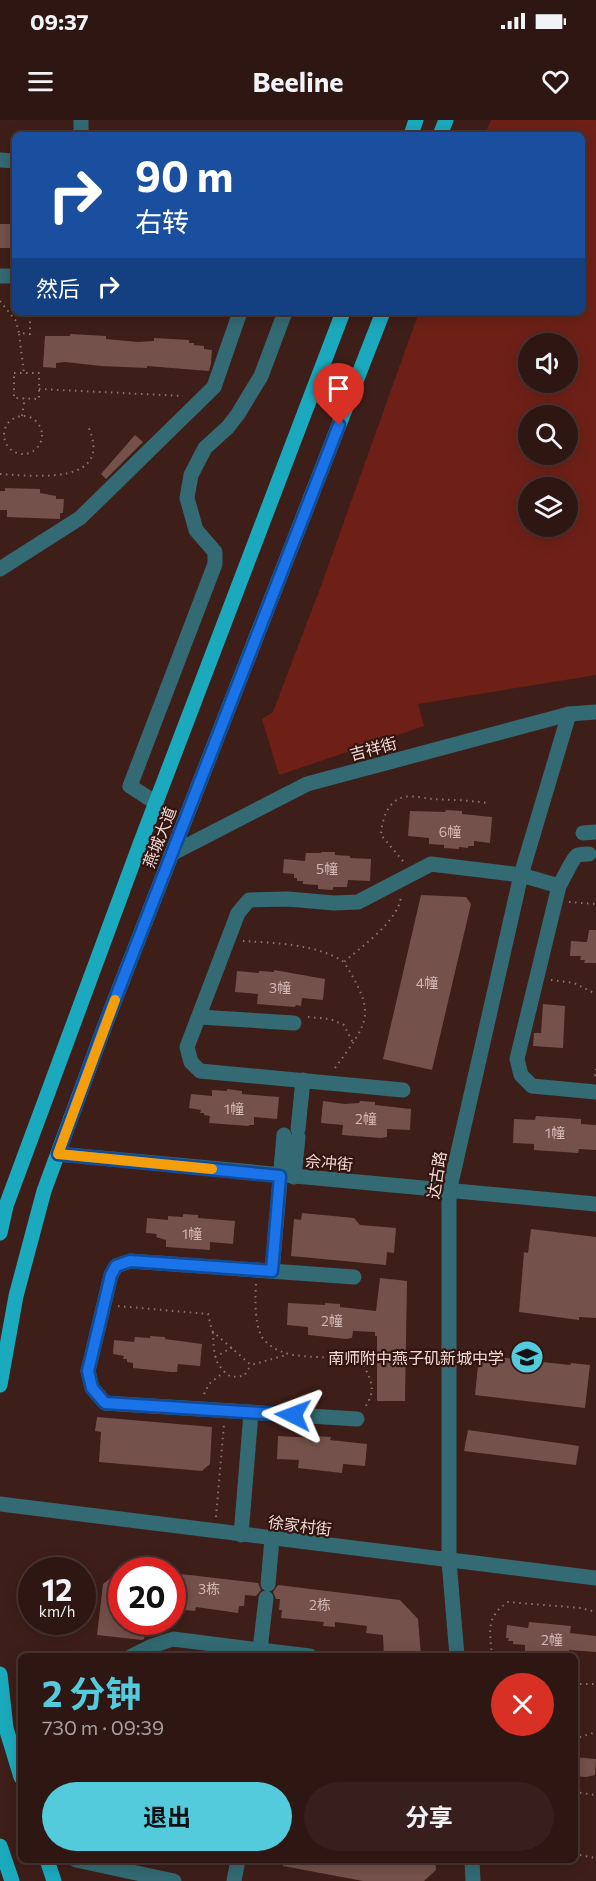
<!DOCTYPE html>
<html lang="zh">
<head>
<meta charset="utf-8">
<style>
	body { margin:0; font-family:Commissioner,"Noto Sans SC",sans-serif; background:#361f1c; color:#f1f3f6; height:100vh; display:flex; flex-direction:column; font-size:22px; white-space:nowrap }
	* { box-sizing:border-box; margin:0 }
	p { font-size:20px; color:#a79fa0 }
	.icon { flex:none; width:33px; height:33px; fill:none; stroke:currentColor; stroke-width:2; stroke-linecap:round; stroke-linejoin:round }
	.map { position:relative; flex:1; overflow:hidden }
	.sheet { position:absolute; left:18px; top:1533px; width:560px; height:210px; display:flex; flex-direction:column; background:#2e1613; border-radius:9px; box-shadow:0 3px 15px #0003,0 0 0 2px #493533 }
	.sheet>* { flex:none }
	.hud { position:absolute; left:12px; top:12px; width:573px; height:183px; border-radius:9px; box-shadow:0 3px 15px #0003,0 0 0 2px #493533; background:#1a4fa0; color:#fff; overflow:hidden }
	.fabs { position:absolute; left:518px; top:213px; display:grid; gap:12px }
	.fabs a { display:grid; place-items:center; width:60px; height:60px; border-radius:50%; background:#2e1613; box-shadow:0 3px 15px #0003,0 0 0 2px #493533; font-size:30px }
	.speed { position:absolute; left:18px; top:1437px; display:flex; gap:12px; font-size:30px; font-weight:700; text-align:center }
	.speed>* { display:grid; place-content:center; width:78px; height:78px; border-radius:50%; background:#2e1613; box-shadow:0 3px 15px #0003,0 0 0 2px #493533; line-height:1 }
	.speed small { font-size:15px; font-weight:400 }
	.speed .limit { border:9px solid #d22; background:#fff; color:#111 }
	.pin { position:absolute; display:grid; place-items:center; width:51px; height:51px; color:#fff; margin:-62px -26px; border-radius:50% 50% 50% 0; rotate:-45deg; box-shadow:0 0 6px #0007 }
	.pin .icon { rotate:45deg }
	.me { position:absolute; width:66px; margin:-33px; rotate:273deg; stroke-linejoin:round; filter:drop-shadow(0 0 4px #0008) }
	.turn { display:flex; align-items:center; gap:21px; height:126px; padding:0 24px; font-size:27px }
	.turn .icon { width:78px; height:78px; stroke-width:2.5 }
	.turn b { display:block; font-size:42px; line-height:51px }
	.then { display:flex; align-items:center; height:57px; padding:0 24px; background:#0003; gap:12px; font-size:22px }
	.round { display:grid; place-items:center; flex:none; width:63px; height:63px; border-radius:32px; background:#361f1c }
	.head { display:flex; align-items:center; justify-content:space-between; height:102px; padding:0 24px }
	h1 { font-size:36px; font-weight:700; line-height:45px; color:#54cadd }
	.button { display:flex; gap:12px; margin-top:auto; padding:12px 24px }
	.button a { flex:1; height:69px; border-radius:36px; background:#54cadd; color:#111; font-size:24px; font-weight:700; line-height:69px; text-align:center }
	.button a+a { background:#361f1c; color:#f1f3f6 }
	.status { display:flex; justify-content:space-between; align-items:center; height:42px; padding:0 30px; background:#2e1613; direction:ltr }
	.status svg { height:16px; fill:currentColor }
	header { display:flex; justify-content:space-between; align-items:center; height:78px; padding:0 24px; background:#2e1613; font-size:27px; font-weight:700 }
	.map>svg:first-child { display:block }
	.green { fill:#6e2017; fill-rule:evenodd }
	.building { fill:#75514b }
	.lines { fill:none; stroke-linecap:round; stroke-linejoin:round }
	.path { stroke:#8f736f; stroke-width:2; stroke-dasharray:1.5 4.5; stroke-linecap:butt }
	.minor { stroke:#336a73; stroke-width:15 }
	.major { stroke:#1baabd; stroke-width:15 }
	.route-casing { stroke:#114b97; stroke-width:15 }
	.route { stroke:#1a73e8; stroke-width:10 }
	.slow { stroke:#f59e0b; stroke-width:10 }
	.labels { text-anchor:middle; dominant-baseline:central; stroke-width:4.5; stroke-linejoin:round; paint-order:stroke }
	.number-label { font-size:14px; fill:#d2b8b4 }
	.street-label { font-size:16px; fill:#f1dbd7; stroke:#331410 }
	.poi-label { font-size:16px; fill:#f1dbd7; stroke:#331410; text-anchor:end }
</style>
</head>
<body>
<div class="status"><b>09:37</b><svg viewBox="0 0 49 12"><path d="M0 12V9h3v3zM5 12V6h3v6zM10 12V3h3v9zM15 12V0h3v12zM26 1h20v11H26zM47 4h2v5h-2z"/></svg></div>
<header><svg class="icon" aria-label="menu" viewBox="0 0 24 24"><path d="M4 6h16M4 12h16M4 18h16"/></svg>Beeline<svg class="icon" aria-label="heart" viewBox="0 0 24 24"><path d="M12 20l-8-8c-3-5 5-10 8-4 3-6 11-1 8 4z"/></svg></header>
<div class="map">
<svg width="596" height="1761" viewBox="0 0 596 1761">
	<rect width="100%" height="100%" fill="#3e1e19"/>
	<path class="green" d="M491 0H596V555L418 584 424 606 279 655 262 599 273 592 321 466 419 192H582V15H485ZM528 224H567V262H528ZM528 296H567V334H528ZM528 368H567V406H528Z"/>
	<g class="building">
		<rect x="0" y="104" width="15" height="24"/>
		<path d="M70 214 106 216V219L138 222 154 221V218L189 220V223H194V225L204 226V229L212 230 211 243 209 251 147 246V248L101 246 65 242 56 243V248L43 247 45 216H70Z"/>
		<path d="M135 315 143 322 106 359 101 354Z"/>
		<path d="M5 368 40 369V373L56 376V379H64L63 393H60V399L7 397V390H0V371H5Z"/>
		<path d="M446 690 462 691V694L492 697 490 723 474 721V726H468V728L459 727V729L444 728V725L429 724V718L408 716 410 691 445 692Z"/>
		<path d="M321 732H335V735L350 736V738L371 739 370 761 348 760 347 767H333V770L318 769V765L303 764V761H297V758H294V754L283 753 284 739 305 741 306 733H321Z"/>
		<path d="M421 775 466 777 471 784 432 950 383 939Z"/>
		<path d="M589 810H596V843H584L585 840H580L581 836H570L571 821 587 822Z"/>
		<path d="M274 850 325 859 323 880 302 878 301 886 296 885 295 887 257 884 258 874 235 872 237 851 259 853V851L274 852Z"/>
		<path d="M543 884 565 886 563 928 533 926 534 913H541Z"/>
		<path d="M227 969 242 971V974L279 977 277 999 254 997V1005H249V1006L209 1003 210 996 204 995V993H200L201 990 189 988 191 974 212 976V970L227 971Z"/>
		<path d="M323 981 345 984 359 983 360 981 375 982V985L411 989 410 1010 387 1009V1017L381 1018 342 1015 343 1005 321 1003Z"/>
		<path d="M536 996 581 999V1004L596 1005V1030L579 1029 578 1033 534 1030V1024L513 1023 514 999 535 1000Z"/>
		<path d="M302 1093 354 1098 360 1105 396 1108 394 1133 387 1132 386 1145 291 1136 294 1099 301 1100Z"/>
		<path d="M183 1094 198 1095V1098L235 1101 233 1124 210 1122V1130L166 1127V1120L156 1117 157 1114 146 1113 147 1098 168 1100V1096L183 1097Z"/>
		<path d="M531 1109 596 1117V1198L579 1197V1200L519 1192 524 1132 528 1133Z"/>
		<path d="M380 1158 407 1161 405 1281H377V1216H375V1212L353 1211 352 1218 346 1219 308 1215V1207L287 1205 288 1183 325 1185V1183L340 1184V1187L376 1191Z"/>
		<path d="M150 1216 165 1217V1219L202 1224 200 1246 178 1244 177 1252H171L133 1248V1243L127 1242V1239H123L124 1236 113 1234 114 1220 134 1222 135 1217 150 1218Z"/>
		<path d="M479 1235 570 1245 571 1243 590 1245 585 1288 475 1275Z"/>
		<path d="M97 1297 212 1307 210 1344 202 1351 99 1342 101 1312 95 1311Z"/>
		<path d="M468 1310 579 1326 576 1345 464 1331Z"/>
		<path d="M278 1316 315 1318V1316L331 1317 330 1320 367 1324 365 1346 343 1344 342 1353 298 1348 299 1340 277 1339Z"/>
		<path d="M122 1449V1502H147L144 1519 142 1520 97 1515 103 1464Z"/>
		<path d="M172 1453 258 1463 261 1470 256 1476 245 1475 244 1486H239L238 1493 196 1487 195 1491 184 1490 185 1484 172 1483Z"/>
		<path d="M278 1465 400 1480 418 1499 421 1536H384L383 1515 366 1513 367 1506 335 1502V1507L323 1506 324 1502 281 1498 282 1490H279L280 1479H276L273 1472Z"/>
		<path d="M529 1502 571 1506 570 1513 596 1516V1532L569 1530 568 1536 525 1532V1525L513 1524V1521H508L509 1518H506L507 1505 528 1508Z"/>
		<path d="M574 1637 596 1639 595 1655 586 1657 574 1656Z"/>
		<path d="M284 1740H435L436 1750 424 1761H363L283 1746Z"/>
	</g>
	<g class="lines">
		<g class="path">
			<path d="M0 181 16 201 19 213 30 214V192"/>
			<path d="M19 214 24 253"/>
			<path d="M14 253H39V279L14 278Z"/>
			<path d="M39 269 183 276"/>
			<path d="M22 296 25 278"/>
			<circle cx="23" cy="315" r="19"/>
			<path d="M0 354C35 356 115 366 88 306"/>
			<path d="M403 741 381 715C382 700 387 681 404 677 412 675 423 678 432 679 450 680 469 680 487 683"/>
			<path d="M569 782 596 784"/>
			<path d="M243 821C275 823 317 824 344 842"/>
			<path d="M551 860 574 863 596 874"/>
			<path d="M308 897 330 899 344 905 353 923"/>
			<path d="M335 948C369 901 377 895 344 842 362 826 399 801 401 776"/>
			<path d="M595 956 596 949"/>
			<path d="M256 1164C255 1179 254 1212 266 1222 287 1242 320 1234 346 1240 352 1241 358 1244 364 1246 372 1262 376 1271 365 1287"/>
			<path d="M118 1186 208 1194 212 1211 251 1245 286 1235"/>
			<path d="M213 1212C214 1234 213 1244 231 1257L244 1256 251 1245"/>
			<path d="M215 1237 233 1227"/>
			<path d="M204 1274 209 1264 224 1252"/>
			<path d="M216 1397 224 1304"/>
			<path d="M492 1536C490 1512 485 1497 508 1482L581 1488 596 1492"/>
			<path d="M574 1564H596"/>
			<path d="M574 1619 596 1612"/>
			<path d="M574 1672 596 1675"/>
			<path d="M574 1734 596 1738"/>
		</g>
		<g class="minor">
			<path d="M81 15V0"/>
			<path d="M0 40 15 41"/>
			<path d="M0 156H15"/>
			<path d="M0 449 80 398 214 267 240 192"/>
			<path d="M156 683 130 666 215 444V432L196 410 187 378 191 355 205 328 228 307 238 294 261 256 285 192"/>
			<path d="M583 713 596 712"/>
			<path d="M171 734 307 664 569 594 596 592"/>
			<path d="M559 766 517 939 521 955 532 966 596 972"/>
			<path d="M199 897 294 903"/>
			<path d="M403 970 200 951 191 942 187 927 238 793 249 780 288 779 334 783 358 782 431 744 521 755 559 766C563 760 573 737 578 735 582 734 585 734 589 734"/>
			<path d="M298 1009 303 960"/>
			<path d="M58 1034 596 1084"/>
			<path d="M294 1057 298 1017"/>
			<path d="M272 1151 284 1015"/>
			<path d="M354 1157 130 1141 116 1146 111 1155 88 1251 92 1268 105 1283 357 1299"/>
			<path d="M0 1384 596 1458"/>
			<path d="M241 1415 251 1293"/>
			<path d="M268 1464 272 1419"/>
			<path d="M266 1478 260 1530 310 1536"/>
			<path d="M132 1536 152 1526 173 1519 260 1530"/>
			<path d="M457 1536 449 1441V1072L521 755 569 594"/>
			<path d="M76 1740 174 1761"/>
			<path d="M472 1740 473 1761"/>
			<path d="M234 1761 238 1740"/>
		</g>
		<g class="major">
			<path d="M411 15 416 0"/>
			<path d="M440 15 446 0"/>
			<path d="M0 1113 6 1086 140 724 343 192"/>
			<path d="M0 1265 16 1176 44 1071 105 905 383 192"/>
			<path d="M0 1554 6 1608 21 1657"/>
			<path d="M0 1726 12 1761"/>
			<path d="M47 1740 54 1761"/>
		</g>
	</g>
	<g class="lines">
		<g class="route-casing">
			<path id="route" d="M293 1295 105 1283 92 1268 88 1251 111 1155 116 1146 130 1141 272 1151 280 1056 58 1034 105 905 339 305"/>
		</g>
		<use href="#route" class="route"/>
		<path class="slow" d="M115 880 58 1034 212 1049"/>
	</g>
	<defs>
		<g id="school-disc" transform="scale(1.725)"><circle r="9.5" fill="#54cadd" stroke="#331410"/><path d="M0-5L7-2L0 1L-7-2ZM-4 1L0 2.5L4 1V4Q0 6-4 4Z" fill="#111"/></g>
	</defs>
	<g fill-rule="evenodd">
		<use href="#school-disc" x="527" y="1237"/>
	</g>
	<g class="labels">
		<g class="number-label">
			<text x="450" y="711">6幢</text>
			<text x="327" y="748">5幢</text>
			<text x="427" y="862">4幢</text>
			<text x="280" y="867">3幢</text>
			<text x="234" y="988">1幢</text>
			<text x="366" y="998">2幢</text>
			<text x="555" y="1012">1幢</text>
			<text x="192" y="1113">1幢</text>
			<text x="332" y="1200">2幢</text>
			<text x="209" y="1468">3栋</text>
			<text x="320" y="1484">2栋</text>
			<text x="552" y="1519">2幢</text>
		</g>
		<g class="street-label">
			<text transform="translate(373 628) rotate(-15)">吉祥街</text>
			<text transform="translate(159 717) rotate(-69)">燕城大道</text>
			<text transform="translate(329 1042) rotate(5)">佘冲街</text>
			<text transform="translate(436 1055) rotate(-81)">达古路</text>
			<text transform="translate(300 1405) rotate(7)">徐家村街</text>
		</g>
		<g class="poi-label">
			<text x="504" y="1237">南师附中燕子矶新城中学</text>
		</g>
	</g>
</svg>
<div class="fabs">
<a><svg class="icon" aria-label="sound" viewBox="0 0 24 24"><path d="M4 9h4l5-4v14l-5-4H4zM17 9q2 3 0 6"/></svg></a>
<a><svg class="icon" aria-label="search" viewBox="0 0 24 24"><circle cx="10" cy="10" r="6"/><path d="M15 15l6 6"/></svg></a>
<a><svg class="icon" aria-label="layers" viewBox="0 0 24 24"><path d="M12 4l9 5-9 5-9-5zM3 14l9 5 9-5"/></svg></a>
</div>
<div class="speed"><div>12<small>km/h</small></div><div class="limit">20</div></div>
<div class="pin" style="left:339px;top:305px;background:#d93025"><svg class="icon" aria-label="arrive" viewBox="0 0 24 24"><path d="M6 21V4h12l-3 4 3 4H6"/></svg></div>
<svg class="me" style="left:293px;top:1295px" viewBox="-20 -20 40 40"><path d="M0-17L14 15 0 8-14 15z" fill="#1a73e8" stroke="#fff" stroke-width="4"/></svg>
<div class="hud">
<div class="turn"><svg class="icon" aria-label="right" viewBox="0 0 24 24"><path d="M7 20v-9h11M14 6l5 5-5 5"/></svg><div><b>90 m</b>右转</div></div>
<div class="then">然后<svg class="icon" aria-label="right" viewBox="0 0 24 24"><path d="M7 20v-9h11M14 6l5 5-5 5"/></svg></div>
</div>
<section class="sheet">
<div class="head"><div><h1>2 分钟</h1><p>730 m · 09:39</p></div><a class="round" style="background:#d93025;color:#fff"><svg class="icon" aria-label="close" viewBox="0 0 24 24"><path d="M6 6l12 12M18 6L6 18"/></svg></a></div>
<div class="button"><a>退出</a><a>分享</a></div>
</section>
</div>
</body>
</html>
